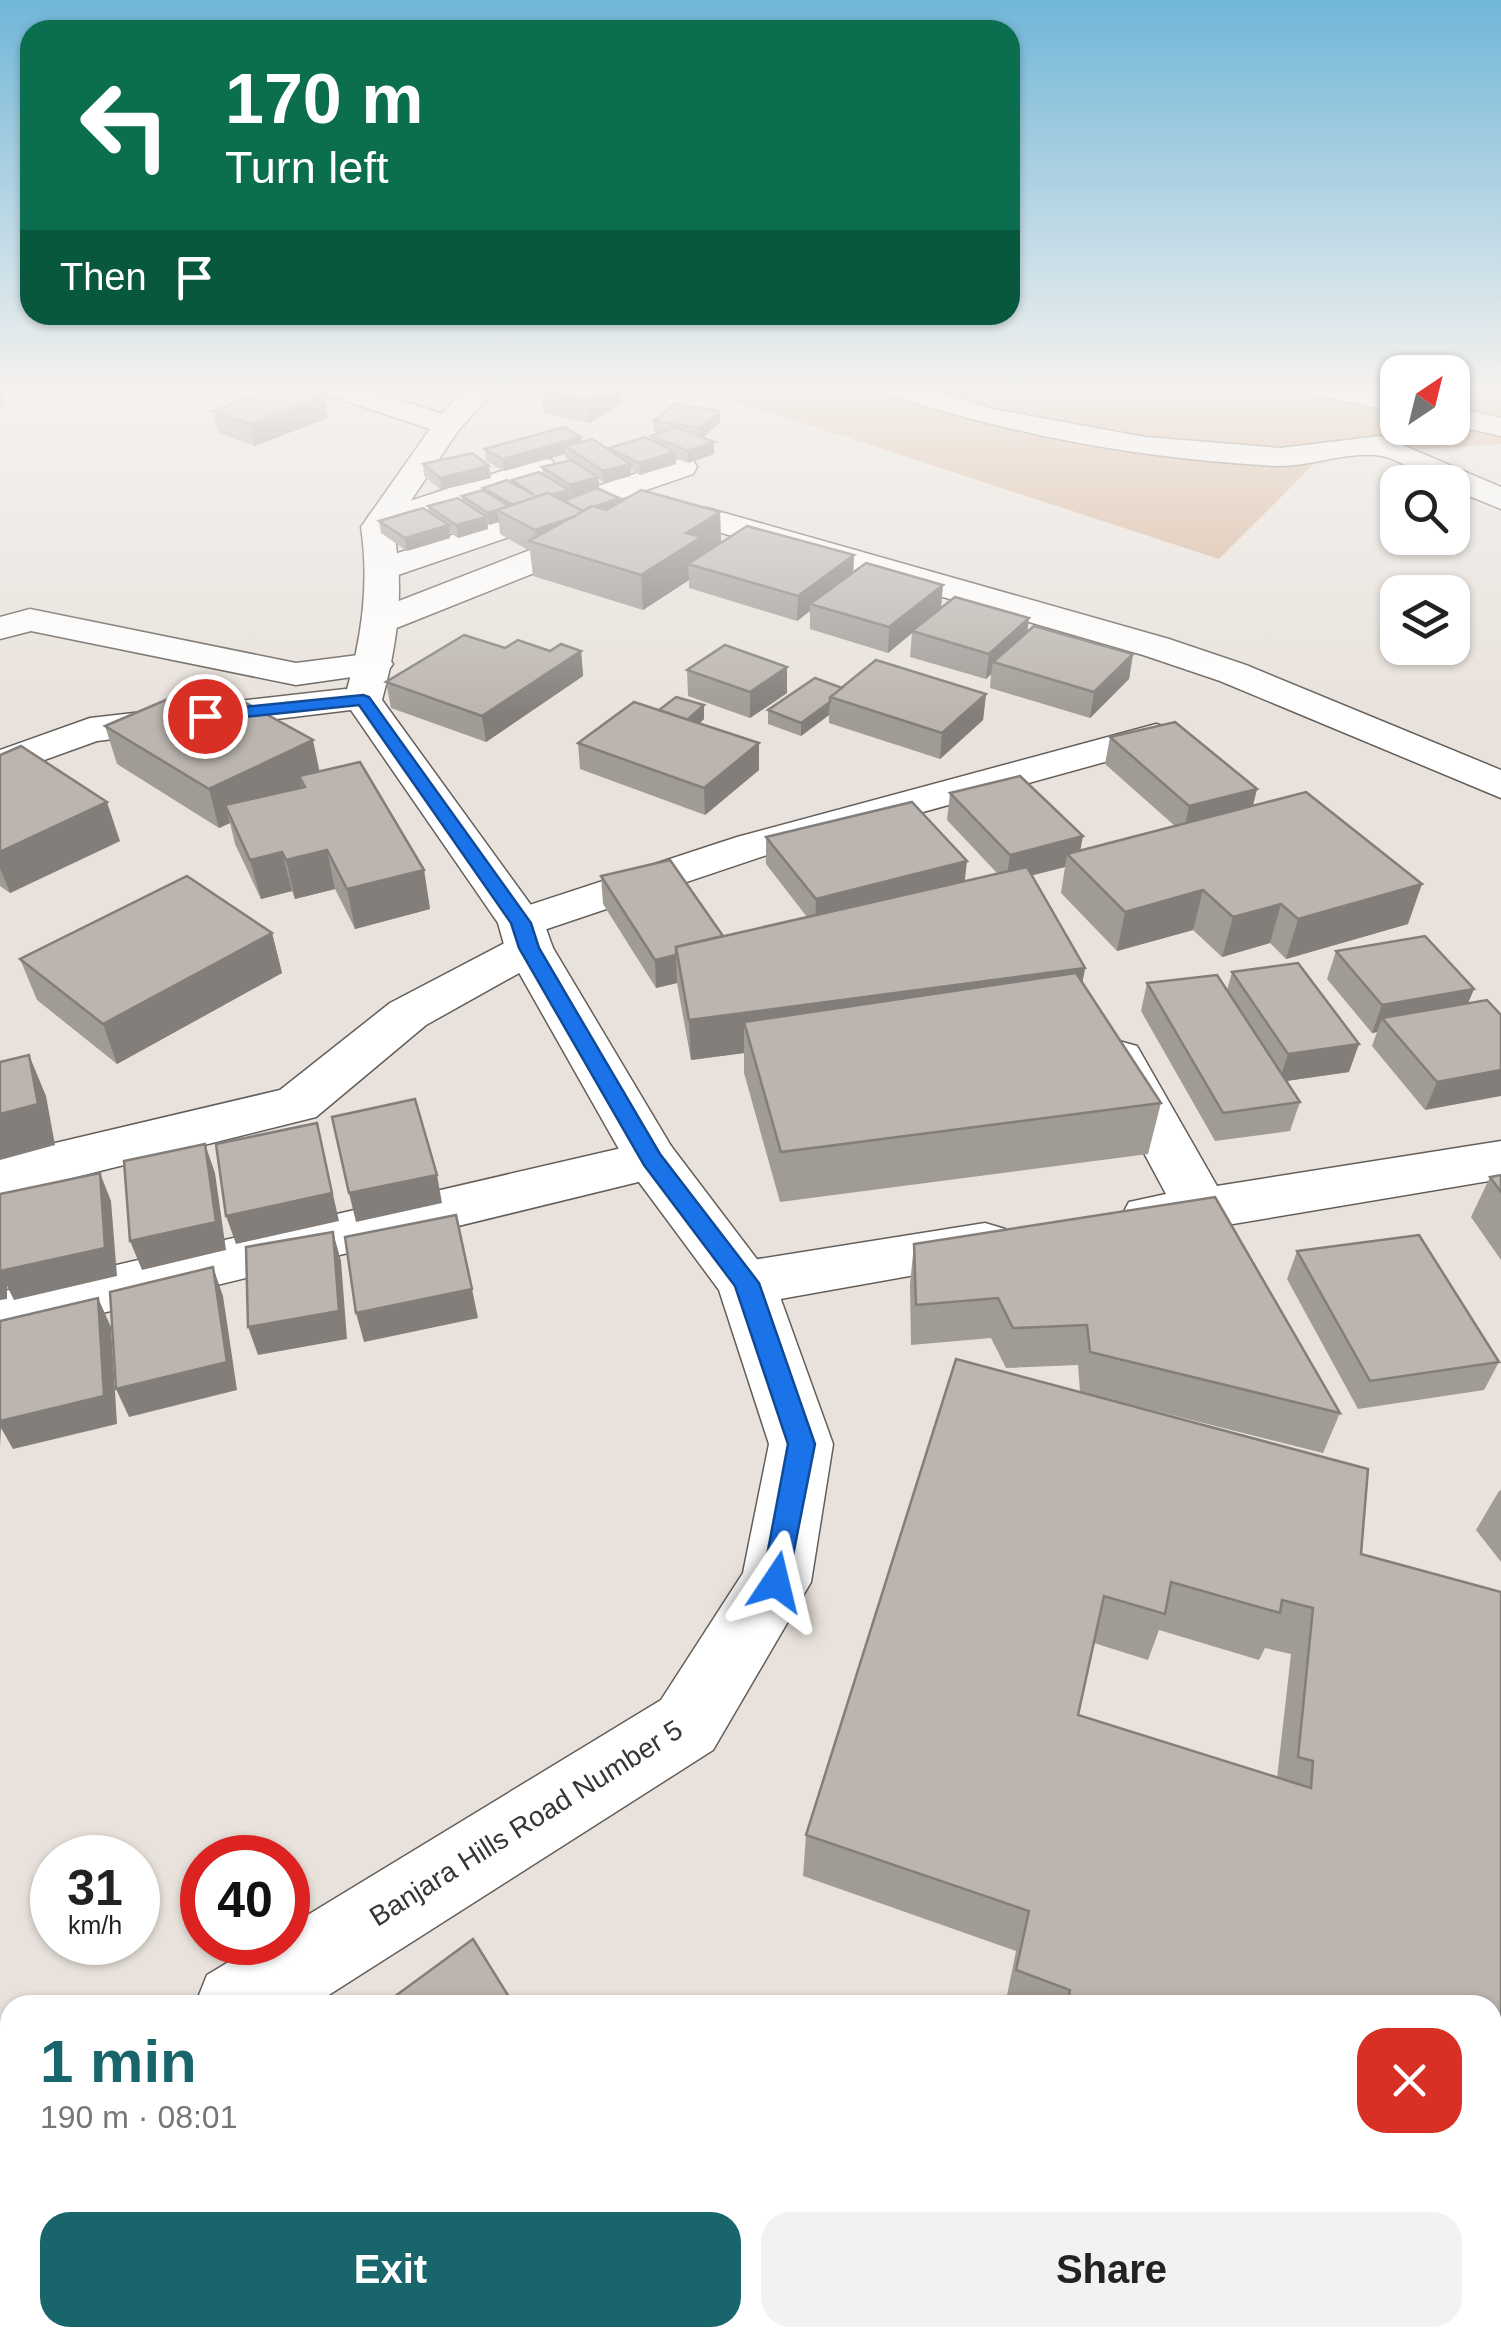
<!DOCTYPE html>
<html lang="en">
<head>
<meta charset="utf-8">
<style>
	body { margin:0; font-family:Arial,sans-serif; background:#f2f2f2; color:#222; height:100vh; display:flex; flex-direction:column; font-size:38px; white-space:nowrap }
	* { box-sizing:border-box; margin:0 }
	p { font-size:32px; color:#767676 }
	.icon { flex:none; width:55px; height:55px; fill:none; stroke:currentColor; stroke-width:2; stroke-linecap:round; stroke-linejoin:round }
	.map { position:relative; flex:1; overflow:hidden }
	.details { position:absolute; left:0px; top:1995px; width:1502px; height:352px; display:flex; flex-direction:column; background:#fff; border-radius:30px 30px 0 0; box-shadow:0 2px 8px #0004 }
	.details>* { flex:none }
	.hud { position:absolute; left:20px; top:20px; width:1000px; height:305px; border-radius:30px; box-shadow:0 2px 8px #0004; background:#0b6e4f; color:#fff; overflow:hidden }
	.needle { width:65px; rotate:35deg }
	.fabs { position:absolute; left:1380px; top:355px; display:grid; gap:20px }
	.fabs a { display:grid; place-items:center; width:90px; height:90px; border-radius:20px; background:#fff; box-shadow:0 2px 8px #0004; font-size:50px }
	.speed { position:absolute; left:30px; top:1835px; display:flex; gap:20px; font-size:50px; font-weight:700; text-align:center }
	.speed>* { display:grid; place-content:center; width:130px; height:130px; border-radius:50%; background:#fff; box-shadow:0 2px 8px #0004; line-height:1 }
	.speed small { font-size:25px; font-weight:400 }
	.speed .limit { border:15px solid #d22; background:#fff; color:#111 }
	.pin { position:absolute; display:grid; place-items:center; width:85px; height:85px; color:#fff; margin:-42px; border:5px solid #fff; border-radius:50%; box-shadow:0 2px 10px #0007 }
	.me { position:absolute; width:110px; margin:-55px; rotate:10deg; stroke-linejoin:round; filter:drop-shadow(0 0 8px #0008) }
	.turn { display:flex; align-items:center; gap:35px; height:210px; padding:0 40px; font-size:45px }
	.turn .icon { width:130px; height:130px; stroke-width:2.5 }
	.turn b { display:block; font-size:70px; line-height:85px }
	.then { display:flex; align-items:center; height:95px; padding:0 40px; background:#0003; gap:20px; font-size:38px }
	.round { display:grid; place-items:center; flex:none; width:105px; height:105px; border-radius:30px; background:#f2f2f2 }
	.overview { display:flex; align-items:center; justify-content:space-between; height:170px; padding:0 40px }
	h1 { font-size:60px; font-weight:800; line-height:75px; color:#18666b }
	.primary-button { display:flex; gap:20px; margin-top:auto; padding:20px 40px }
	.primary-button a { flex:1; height:115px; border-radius:30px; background:#18666b; color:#fff; font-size:40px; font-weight:800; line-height:115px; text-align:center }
	.primary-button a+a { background:#f2f2f2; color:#222 }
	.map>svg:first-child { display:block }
	.green { fill:#d5af92 }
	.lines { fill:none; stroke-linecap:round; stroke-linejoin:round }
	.minor-casing { stroke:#645e59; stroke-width:3 }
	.tertiary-casing { stroke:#645e59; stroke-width:3 }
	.minor { fill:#fff; fill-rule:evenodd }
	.tertiary { fill:#fff; fill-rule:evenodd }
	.wall { fill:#a19b96; fill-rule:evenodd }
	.shaded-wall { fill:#837e7a }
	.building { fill:#bbb4af; stroke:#837e7a; stroke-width:2.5; fill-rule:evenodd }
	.route { fill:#1a73e8; stroke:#114b97; stroke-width:2.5 }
	.labels { text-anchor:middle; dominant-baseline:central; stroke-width:8; stroke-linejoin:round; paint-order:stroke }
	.street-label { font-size:28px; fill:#383533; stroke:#fff }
</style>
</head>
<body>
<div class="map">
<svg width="1501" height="2346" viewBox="0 0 1501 2346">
	<rect width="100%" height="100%" fill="#e9e2dc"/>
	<path class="green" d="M658 389H1397L1398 428H1452L1453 389H1501V444L1322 456 1219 559 751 406Z"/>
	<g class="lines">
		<g class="minor-casing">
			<g id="minor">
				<path d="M887 389H931L993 409 1145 437 1280 448 1381 436 1501 487V509L1452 489V482C1424 482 1401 456 1374 455 1341 453 1308 467 1275 466 1144 459 1016 436 891 395Z"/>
				<path d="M1309 389H1368L1398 395V412L1313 395Z"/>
				<path d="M1452 407 1501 418V436L1452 425Z"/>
				<path d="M541 458 552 460 556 467 552 474 394 528H370L366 521 370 514Z"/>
				<path d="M682 458 693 460 697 467 693 474 398 575 386 578 374 575 369 568 374 561Z"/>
				<path d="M664 504 707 508 1169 639 1246 665 1501 770V798L1220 681 1143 655 694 525 647 528 394 629 381 632 368 629 363 621 368 613 625 513Z"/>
				<path d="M30 609 296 663 374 653 387 656 393 664 387 672 296 685 31 631 0 639V617Z"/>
				<path d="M345 689 359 693 364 701 359 709 97 741 0 776V750L90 718Z"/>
				<path d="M1156 724 1170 728 1176 736 1170 744 767 855 532 934 546 938 553 948 546 958 426 1025 316 1117 0 1196V1156L280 1090 390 1003 518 936 505 933 498 923 505 913 737 837Z"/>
				<path d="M1119 1041 1137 1046 1217 1186 1501 1141V1179L1149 1238 1129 1232 1121 1217 1129 1202 1166 1194 1093 1058 1101 1046Z"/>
				<path d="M652 1141 671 1146 679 1160 671 1174 0 1338V1292Z"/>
				<path d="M985 1223 1005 1229 1014 1244 1005 1259 746 1305 725 1299 717 1283 725 1267 746 1261Z"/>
			</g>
		</g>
		<g class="tertiary-casing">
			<g id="tertiary">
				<path d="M324 389H368L442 414 465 389H495L458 431 393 527C405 587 398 642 382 700L544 923 553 948 671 1146 775 1283 833 1444 811 1582 713 1750 313 2005H195L207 1975 262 1942H288V1927L661 1700 743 1573 769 1444 719 1290 633 1174 505 948 498 923 344 700C361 642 370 587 361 527L430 429 328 395Z"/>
				<path d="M10 2101V2191L0 2195V2105Z"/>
			</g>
		</g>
		<use href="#minor" class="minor"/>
		<use href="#tertiary" class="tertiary"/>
	</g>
	<g class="wall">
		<path d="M541 391 622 403 589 423 543 413Z"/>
		<path d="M213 411 328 418 255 446 218 433Z"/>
		<path d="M654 421 720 422 702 438 714 442V454L688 463 675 458 676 464 640 475 631 470V476L604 483 599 479V489L619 502 720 512 721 543 854 555 853 573 941 608 1028 631 1133 654 1129 679 1090 718 990 688 991 674 986 679 910 657 912 633 888 653 810 629V611L797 621 689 588V580L643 610 533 576 530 551 500 534 499 522 489 525 488 524V529L458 538 449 532 450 538 407 551 381 533 379 521 429 512 428 506 462 500V496L484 490 483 488 512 484V480L543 474 542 467 570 460 566 458 565 454 504 471 486 461 485 449 582 442 609 450V448L651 440V436L659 433 654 432Z"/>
		<path d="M423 464 491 478 441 490 424 476Z"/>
		<path d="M505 648 581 651 583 676 486 742 391 708 386 682Z"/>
		<path d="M687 670 787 693 750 718 688 696Z"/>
		<path d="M842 688 986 694 983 720 940 759 829 723V715L801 736 768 724V710Z"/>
		<path d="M659 710 704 719 699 724 759 770 705 815 580 769 578 743Z"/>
		<path d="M105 726 319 771 424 870 430 909 355 929 335 889 295 899 292 891 261 899 235 844 230 823 219 828 117 764Z"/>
		<path d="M1110 737 1257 789 1253 806 1408 924 1286 959 1270 943 1222 957 1193 930 1117 951 1061 893 1065 867 1032 875 1085 968 1082 983 1161 1103 1148 1154 780 1202 744 1073V1053L691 1060 677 983 656 988 603 904 601 876 723 936 807 917 766 864V837L964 881 997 873 947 820 950 793 1081 850 1175 826 1105 764Z"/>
		<path d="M0 755 120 841 10 893 0 886Z"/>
		<path d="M272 933 282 973 117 1064 37 1000 20 959Z"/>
		<path d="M1336 951 1474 989 1468 1003 1487 1000 1425 1110 1372 1046 1377 1032 1372 1033 1327 979Z"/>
		<path d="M1232 972 1349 1072 1286 1081 1300 1102 1290 1131 1215 1141 1141 1011 1147 983 1227 990Z"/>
		<path d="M1501 1175V1260L1471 1217 1490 1177Z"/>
		<path d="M914 1244 1340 1413 1323 1453 1080 1392 1078 1365 1006 1368 991 1338 911 1345 910 1284Z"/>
		<path d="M1297 1251 1499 1362 1484 1390 1358 1409 1287 1279Z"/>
		<path d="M956 1359 1361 1554 1501 1592V2195L1492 2192V2005H1005L1016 1951 803 1876 806 1835ZM1159 1630 1259 1660 1265 1648 1291 1654 1277 1778 1078 1715 1094 1643 1148 1660Z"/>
		<path d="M1501 1490V1562L1476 1530 1499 1491Z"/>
		<path d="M1273 2338H1492L1501 2346H1271Z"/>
	</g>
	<g class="shaded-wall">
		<path d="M0 389 6 406 0 408Z"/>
		<path d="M607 389H622V403L589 423 587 401Z"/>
		<path d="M324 396 328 418 255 446 250 424Z"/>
		<path d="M720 411V422L700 440V428Z"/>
		<path d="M581 437 582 449 565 446V454L504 471 503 459Z"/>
		<path d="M714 442V454L688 463V451Z"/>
		<path d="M675 452 676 464 640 475 639 463Z"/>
		<path d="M631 464V476L604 483 603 471Z"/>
		<path d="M489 466 491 478 441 490 440 478Z"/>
		<path d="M598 477 599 489 571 497 570 485Z"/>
		<path d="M569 490 570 502 514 505Z"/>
		<path d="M619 498 620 510 536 543 535 530Z"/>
		<path d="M497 510 499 522 489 525 488 513Z"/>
		<path d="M720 512 721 546 688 564 689 580 643 610 641 575 686 533Z"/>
		<path d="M487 517 488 529 458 538 456 525Z"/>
		<path d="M449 525 450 538 407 551 405 538Z"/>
		<path d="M854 555 853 580 810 604V611L797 621 798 596Z"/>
		<path d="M943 585 941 609 888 653 889 627Z"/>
		<path d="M1029 618 1026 643 993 662 991 674 986 679 989 654Z"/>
		<path d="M581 651 583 676 486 742 482 716Z"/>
		<path d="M1133 654 1129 679 1090 718 1094 692Z"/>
		<path d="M787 667V693L750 718V692Z"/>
		<path d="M986 694 983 720 940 759 942 733Z"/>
		<path d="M830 702 829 715 801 736V723Z"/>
		<path d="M704 705V719L683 737 682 723Z"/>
		<path d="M313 740 321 778 299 776 302 788 225 805 230 823 219 828 209 789Z"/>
		<path d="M759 743V770L705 815 704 788Z"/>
		<path d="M1257 789 1250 816 1183 834 1189 806Z"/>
		<path d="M107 802 120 841 10 893 0 868V852Z"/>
		<path d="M1083 836 1078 863 1067 854 1065 867 1006 882 1010 855Z"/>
		<path d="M327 850 335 889 295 899 286 860Z"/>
		<path d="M282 852 292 891 261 899 250 860Z"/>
		<path d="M967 861 964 888 815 927 816 899Z"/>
		<path d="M424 870 430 909 355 929 347 889Z"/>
		<path d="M1422 884 1408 924 1286 959 1298 919Z"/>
		<path d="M1203 890 1193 930 1117 951 1125 912Z"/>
		<path d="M1281 904 1270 943 1222 957 1233 917Z"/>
		<path d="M272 933 282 973 117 1064 103 1024Z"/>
		<path d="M676 955 677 983 656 988 655 960Z"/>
		<path d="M1085 968 1078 1008 744 1022V1053L691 1060 689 1020Z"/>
		<path d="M1474 989 1462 1017 1382 1018 1377 1032 1372 1033 1382 1005Z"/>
		<path d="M1359 1044 1349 1072 1279 1082 1288 1054Z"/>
		<path d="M29 1055 46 1096 55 1145 0 1160V1114Z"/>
		<path d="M1501 1070V1096L1425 1110 1437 1082Z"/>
		<path d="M317 1123 339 1221 236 1244 226 1216Z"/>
		<path d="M205 1144 215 1173 226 1250 142 1270 130 1241Z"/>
		<path d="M100 1173 111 1201 117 1276 14 1300 7 1286V1299L0 1300V1203Z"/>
		<path d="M437 1175 442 1203 356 1222 349 1193Z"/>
		<path d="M333 1232 341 1261 347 1339 258 1355 248 1327Z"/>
		<path d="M213 1267 223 1296 237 1390 129 1417 116 1389Z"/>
		<path d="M472 1289 478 1318 364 1342 356 1313Z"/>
		<path d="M98 1298 111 1327 117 1424 13 1449 1 1428 0 1447V1347Z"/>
		<path d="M0 2194 10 2202V2280L0 2245Z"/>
		<path d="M26 2338H52L54 2346H29Z"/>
		<path d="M305 2338H318L321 2346H308Z"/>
		<path d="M538 2338H568L559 2346H528Z"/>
	</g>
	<g class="building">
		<path d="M271 389H304L324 396 250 424 213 411Z"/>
		<path d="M544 389H607L587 401 541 391Z"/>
		<path d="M675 404 720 411 700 428 654 421Z"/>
		<path d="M564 427 581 437 503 459 485 449Z"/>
		<path d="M676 427 714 442 688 451 651 436Z"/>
		<path d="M645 437 675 452 639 463 609 448Z"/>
		<path d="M592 439 631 464 603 471 565 446Z"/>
		<path d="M472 453 489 466 440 478 423 464Z"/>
		<path d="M571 460 598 477 570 485 542 467Z"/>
		<path d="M539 472 569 490 551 495 548 493 513 505 483 488 507 480 534 495 512 480Z"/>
		<path d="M597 488 619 498 595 507 592 506 583 511 563 501Z"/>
		<path d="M483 490 509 506 488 513 462 496Z"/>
		<path d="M641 490 720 512 686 533 701 537 641 575 529 541 592 506 606 510Z"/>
		<path d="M548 493 583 511 573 517 535 530 497 510Z"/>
		<path d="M458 498 487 517 456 525 428 506Z"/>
		<path d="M423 508 449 525 405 538 379 521Z"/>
		<path d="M747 526 854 555 798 596 688 564Z"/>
		<path d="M866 563 943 585 889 627 810 604Z"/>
		<path d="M955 597 1029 618 989 654 912 631Z"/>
		<path d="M1034 626 1133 654 1094 692 993 662Z"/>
		<path d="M464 635 505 648 518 640 550 651 561 644 581 651 482 716 386 682Z"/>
		<path d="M725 645 787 667 750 692 687 670Z"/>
		<path d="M876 660 986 694 942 733 830 697Z"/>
		<path d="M815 678 842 688 830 697V702L801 723 768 710Z"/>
		<path d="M208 682 313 740 209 789 105 726Z"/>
		<path d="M676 697 704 705 687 720 659 710Z"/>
		<path d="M634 702 759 743 704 788 578 743Z"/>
		<path d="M1175 722 1257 789 1189 806 1110 737Z"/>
		<path d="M21 746 107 802 0 852V755Z"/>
		<path d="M360 762 424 870 347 889 327 850 286 860 282 852 250 860 225 805 305 787 299 776Z"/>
		<path d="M1020 776 1083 836 1010 855 950 793Z"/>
		<path d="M1306 792 1422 884 1298 919 1281 904 1233 917 1203 890 1125 912 1067 854Z"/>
		<path d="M912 802 967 861 816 899 766 837Z"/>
		<path d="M670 860 723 936 676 947V955L655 960 601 876Z"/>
		<path d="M1027 867 1085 968 689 1020 676 947Z"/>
		<path d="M187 876 272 933 103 1024 20 959Z"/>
		<path d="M1425 936 1474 989 1382 1005 1336 951Z"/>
		<path d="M1298 963 1359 1044 1288 1054 1232 972Z"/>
		<path d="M1076 973 1161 1103 781 1152 744 1022Z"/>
		<path d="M1217 975 1300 1102 1223 1113 1147 983Z"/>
		<path d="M1487 1000 1501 1015V1070L1437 1082 1382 1018Z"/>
		<path d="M29 1055 38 1104 0 1114V1062Z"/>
		<path d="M415 1099 437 1175 349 1193 332 1117Z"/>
		<path d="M317 1123 332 1193 226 1216 216 1144Z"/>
		<path d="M205 1144 216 1222 130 1241 124 1161Z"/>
		<path d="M100 1173 105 1248 0 1271V1194Z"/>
		<path d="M1501 1175V1192L1490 1177Z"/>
		<path d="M1215 1197 1340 1413 1090 1352 1087 1325 1013 1328 998 1298 916 1305 914 1244Z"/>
		<path d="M456 1215 472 1289 356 1313 345 1237Z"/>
		<path d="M333 1232 339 1311 248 1327 246 1247Z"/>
		<path d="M1419 1235 1499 1362 1370 1381 1297 1251Z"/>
		<path d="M213 1267 227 1362 116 1389 110 1292Z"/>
		<path d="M98 1298 104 1396 0 1421V1321Z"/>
		<path d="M956 1359 1368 1469 1361 1554 1501 1592V2150L1492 2147V2005H1067L1070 1990 1016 1970 1029 1911 806 1835ZM1171 1582 1280 1613 1282 1600 1313 1608 1298 1757 1313 1761 1311 1788 1078 1715 1104 1596 1165 1614Z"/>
		<path d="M473 1939 514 2005H383Z"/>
		<path d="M0 2245 10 2280V2338H26L29 2346H0Z"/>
		<path d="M1492 2271 1501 2275V2346H1291L1293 2338H1492Z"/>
		<path d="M80 2338H305L308 2346H83Z"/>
		<path d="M414 2338H538L528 2346H419Z"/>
	</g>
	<linearGradient id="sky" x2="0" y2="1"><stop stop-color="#70b6d8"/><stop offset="0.54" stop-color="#f5f2ef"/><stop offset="1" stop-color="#f5f2ef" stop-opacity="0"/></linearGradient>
	<rect width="1501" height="718" fill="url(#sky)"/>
	<path class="route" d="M363 695 369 697 531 923 539 948 660 1154 759 1283 815 1444 786 1591 776 1594 766 1591 762 1582 788 1444 735 1286 644 1165 519 948 511 923 359 705 205 721 197 716 205 711Z"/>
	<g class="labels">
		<g class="street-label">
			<text transform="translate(526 1823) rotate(-32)">Banjara Hills Road Number 5</text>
		</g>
	</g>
</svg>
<div class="fabs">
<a><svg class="needle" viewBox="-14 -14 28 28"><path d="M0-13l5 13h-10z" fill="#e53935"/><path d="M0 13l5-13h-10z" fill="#767676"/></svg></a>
<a><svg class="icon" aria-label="search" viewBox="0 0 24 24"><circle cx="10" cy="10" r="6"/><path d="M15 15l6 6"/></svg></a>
<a><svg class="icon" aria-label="layers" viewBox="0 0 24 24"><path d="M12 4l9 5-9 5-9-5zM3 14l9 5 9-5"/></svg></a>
</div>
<div class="speed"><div>31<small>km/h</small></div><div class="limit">40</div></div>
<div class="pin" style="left:205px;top:716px;background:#d93025"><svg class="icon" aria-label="arrive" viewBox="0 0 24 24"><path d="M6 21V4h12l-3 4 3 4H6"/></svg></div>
<svg class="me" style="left:776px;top:1582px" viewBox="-20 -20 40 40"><path d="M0-17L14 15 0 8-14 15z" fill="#1a73e8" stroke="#fff" stroke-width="4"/></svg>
<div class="hud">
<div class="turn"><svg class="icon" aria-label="left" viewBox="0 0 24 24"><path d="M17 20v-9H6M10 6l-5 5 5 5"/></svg><div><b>170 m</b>Turn left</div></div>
<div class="then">Then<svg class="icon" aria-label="arrive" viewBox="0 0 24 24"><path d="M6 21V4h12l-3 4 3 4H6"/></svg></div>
</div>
<section class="details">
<div class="overview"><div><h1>1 min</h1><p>190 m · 08:01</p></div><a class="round" style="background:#d93025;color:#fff"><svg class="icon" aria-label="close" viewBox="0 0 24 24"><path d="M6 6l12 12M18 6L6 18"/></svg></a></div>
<div class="primary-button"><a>Exit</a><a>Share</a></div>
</section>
</div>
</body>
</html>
